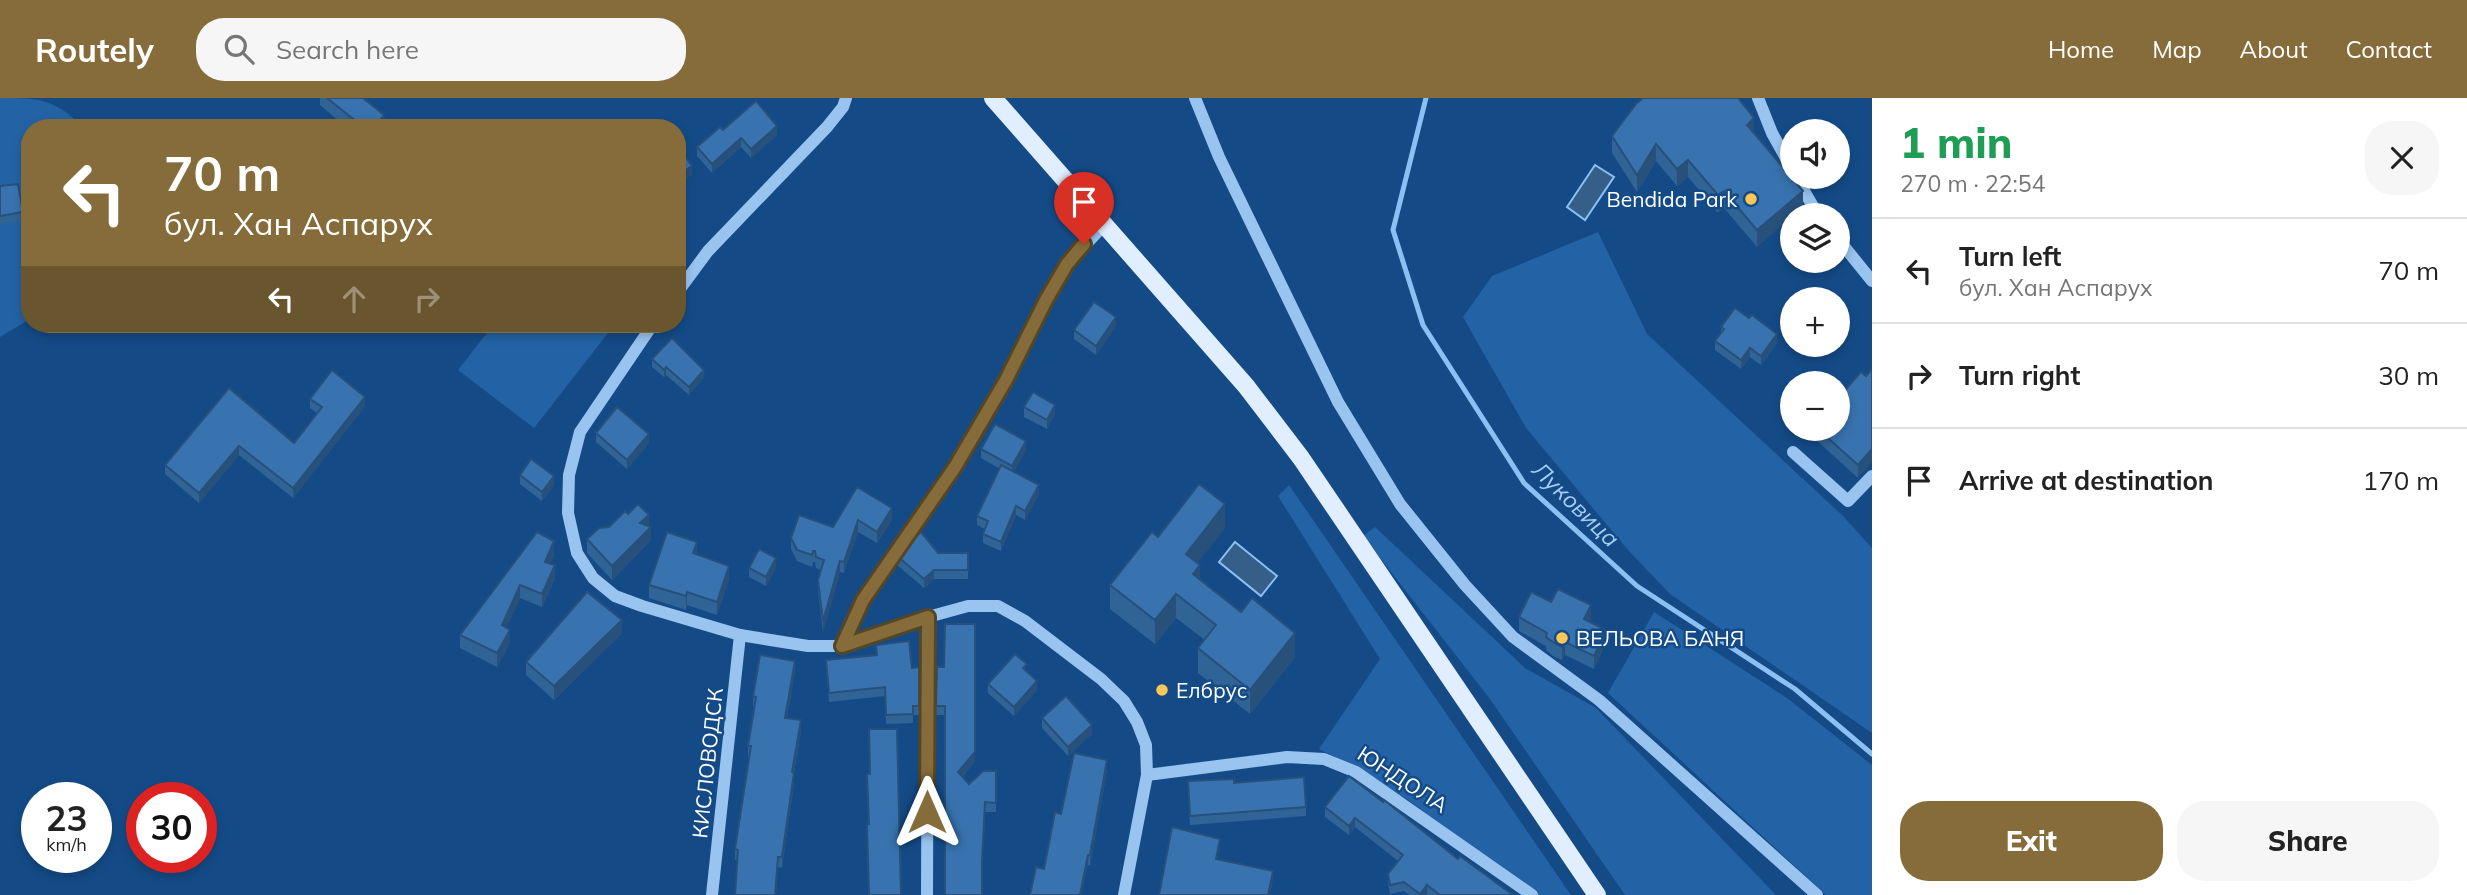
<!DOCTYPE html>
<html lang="en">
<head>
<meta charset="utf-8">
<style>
	body { margin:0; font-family:Mulish,sans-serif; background:#f6f6f6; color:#222; height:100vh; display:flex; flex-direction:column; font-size:26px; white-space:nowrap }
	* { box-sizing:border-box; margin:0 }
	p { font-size:23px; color:#767676 }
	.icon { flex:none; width:38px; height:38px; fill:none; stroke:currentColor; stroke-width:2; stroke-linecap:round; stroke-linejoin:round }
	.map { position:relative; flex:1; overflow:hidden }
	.side { display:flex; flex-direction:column; background:#fff; width:595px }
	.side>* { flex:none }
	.top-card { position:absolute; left:21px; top:21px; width:665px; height:214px; border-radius:28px; box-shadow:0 4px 10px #0003; background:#856c3a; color:#fff; overflow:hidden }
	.tools { position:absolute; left:1780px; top:21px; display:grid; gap:14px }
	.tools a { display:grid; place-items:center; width:70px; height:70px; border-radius:50%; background:#fff; box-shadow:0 4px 10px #0003; font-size:35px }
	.speed { position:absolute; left:21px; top:684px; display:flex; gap:14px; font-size:35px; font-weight:700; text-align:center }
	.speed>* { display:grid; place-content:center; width:91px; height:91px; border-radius:50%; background:#fff; box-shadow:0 4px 10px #0003; line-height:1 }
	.speed small { font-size:18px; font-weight:400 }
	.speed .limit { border:10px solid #d22; background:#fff; color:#111 }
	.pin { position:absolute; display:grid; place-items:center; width:60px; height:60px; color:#fff; margin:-72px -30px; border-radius:50% 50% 50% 0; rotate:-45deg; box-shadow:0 0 7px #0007 }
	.pin .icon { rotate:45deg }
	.me { position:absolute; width:77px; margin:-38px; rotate:0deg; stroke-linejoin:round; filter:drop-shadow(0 0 5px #0008) }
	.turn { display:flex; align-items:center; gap:24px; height:147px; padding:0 28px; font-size:32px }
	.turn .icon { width:91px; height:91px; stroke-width:2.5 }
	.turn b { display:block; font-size:49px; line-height:60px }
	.lanes { display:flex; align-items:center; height:66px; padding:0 28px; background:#0003; justify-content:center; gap:35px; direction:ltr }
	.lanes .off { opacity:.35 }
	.round { display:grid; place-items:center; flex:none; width:74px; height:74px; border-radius:28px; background:#f6f6f6 }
	.head { display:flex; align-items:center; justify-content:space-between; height:119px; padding:0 28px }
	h1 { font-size:42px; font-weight:800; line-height:52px; color:#1e9e55 }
	.action { display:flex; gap:14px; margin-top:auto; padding:14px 28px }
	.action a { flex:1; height:80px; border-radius:28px; background:#856c3a; color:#fff; font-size:28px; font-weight:800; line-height:80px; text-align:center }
	.action a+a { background:#f6f6f6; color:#222 }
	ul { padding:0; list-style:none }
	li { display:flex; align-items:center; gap:21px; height:105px; padding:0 28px; border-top:2px solid #e0e0e0 }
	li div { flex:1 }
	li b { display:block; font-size:26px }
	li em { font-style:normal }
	header { display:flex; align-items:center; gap:42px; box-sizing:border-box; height:98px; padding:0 35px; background:#856c3a; color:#fff }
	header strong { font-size:33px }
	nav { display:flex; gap:38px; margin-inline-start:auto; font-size:24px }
	.search { width:490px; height:63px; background:#f6f6f6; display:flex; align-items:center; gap:18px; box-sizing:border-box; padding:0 24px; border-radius:28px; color:#767676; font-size:26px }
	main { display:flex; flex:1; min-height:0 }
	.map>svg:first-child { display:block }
	.green { fill:#2363a5 }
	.water { fill:#355e89; stroke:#8bc0f2; stroke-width:2 }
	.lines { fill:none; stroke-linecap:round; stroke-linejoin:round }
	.stream { stroke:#8bc0f2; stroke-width:5 }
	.minor { stroke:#99c4ef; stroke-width:12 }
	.major { stroke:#e1eeff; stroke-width:18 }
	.wall { fill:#306396 }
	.shaded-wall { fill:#27507a }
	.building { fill:#3873af; stroke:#27507a; stroke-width:2 }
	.route-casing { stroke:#564626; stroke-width:18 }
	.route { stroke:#856c3a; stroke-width:12 }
	.poi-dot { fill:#ffc757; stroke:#144b87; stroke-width:2.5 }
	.labels { text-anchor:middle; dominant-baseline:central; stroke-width:5; stroke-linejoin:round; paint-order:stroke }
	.poi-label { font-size:21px; fill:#fff; stroke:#144b87; text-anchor:start }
	.street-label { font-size:21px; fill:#fff; stroke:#144b87 }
	.water-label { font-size:23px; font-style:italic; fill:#a5cef6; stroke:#144b87 }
</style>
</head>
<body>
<header>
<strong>Routely</strong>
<div class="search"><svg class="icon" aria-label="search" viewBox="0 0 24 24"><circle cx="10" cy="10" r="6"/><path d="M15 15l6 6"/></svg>Search here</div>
<nav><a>Home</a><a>Map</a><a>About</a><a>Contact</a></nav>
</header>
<main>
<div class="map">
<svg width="1872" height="797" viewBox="0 0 1872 797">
	<rect width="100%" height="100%" fill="#144b87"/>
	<g class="green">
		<path d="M0 0C40 0 55 1 84 30H30V221L0 239Z"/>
		<path d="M1598 134 1647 236 1843 418 1872 450V635L1670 496 1628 452 1526 330 1463 219 1492 178Z"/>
		<path d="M494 226H615L534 330 458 272Z"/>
		<path d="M1289 387 1571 797H1536L1408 702 1351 667 1319 651 1380 561 1278 398Z"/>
		<path d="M1375 429 1525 570 1596 610 1776 797H1625L1490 601 1363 438Z"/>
		<path d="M1654 514 1787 600 1872 667V797H1826L1608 595Z"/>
	</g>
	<g class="water">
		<path d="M1595 67 1614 79 1585 122 1567 109Z"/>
		<path d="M1235 444 1277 478 1261 498 1219 464Z"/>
	</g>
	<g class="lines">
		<path class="stream" d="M1426 0 1393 132 1423 227 1524 385 1637 488 1795 591 1872 656"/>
		<g class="minor">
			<path d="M1195 0 1219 59 1338 304 1400 406 1465 487 1513 539 1599 602 1817 797"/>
			<path d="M1758 0 1772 35 1792 71"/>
			<path d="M1796 79 1818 117"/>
			<path d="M1838 141 1872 183"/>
			<path d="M677 195 708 153 827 29 843 9 846 0"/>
			<path d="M653 226 580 334 569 377 568 415 577 455 593 480 615 498 642 508 740 537 808 548H842L928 519 968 508H998L1025 523 1101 581 1124 603 1137 624 1146 647 1147 677 1124 797"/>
			<path d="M1793 354 1848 403 1872 378"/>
			<path d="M842 548 863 502 889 461 927 411 1006 282 1046 202 1067 166 1104 127"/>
			<path d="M1147 677 1287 659 1324 661 1356 674 1532 797"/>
			<path d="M712 797 740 537"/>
			<path d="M927 797 928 519"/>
		</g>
		<path class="major" d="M993 0 1246 288 1301 360 1597 797"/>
	</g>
	<g class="wall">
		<path d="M320 0H363L384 30 346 29 320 7Z"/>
		<path d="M723 32 777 37 751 60 741 49 712 75 697 58V49Z"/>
		<path d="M1754 36 1803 110 1795 117H1792L1757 149 1724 110 1718 115 1688 79 1677 88 1656 63 1637 94 1612 55V38Z"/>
		<path d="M0 88 23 114V123L0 127Z"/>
		<path d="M1116 228 1096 257 1074 241V232Z"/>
		<path d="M1721 229 1777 245 1761 267 1750 259 1741 271 1715 252V243L1721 236Z"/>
		<path d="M652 261 704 279 689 297 666 277 664 279 652 269Z"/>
		<path d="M1866 278 1858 380 1814 340V331H1838Z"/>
		<path d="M229 290 294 345 317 315 310 310V301L365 308 293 400 239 357 199 405 165 376V367Z"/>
		<path d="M1024 309 1055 316 1047 331 1024 319Z"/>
		<path d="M596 335 649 345 627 371 596 344Z"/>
		<path d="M981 351 1026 352 1014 373 1039 396 1025 422 1016 417 1001 453 983 445V436L985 431 977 427V418L1000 371 981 360Z"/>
		<path d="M520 377 554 387 542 403 520 386Z"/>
		<path d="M857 389 892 422 877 445 858 434 844 475 840 474 823 534 818 493V482L821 472 816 470 815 464H813L812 469 797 463 791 451V440L833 429Z"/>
		<path d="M628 416 649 428 651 442 612 482 587 455V441Z"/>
		<path d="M1225 430 1197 465 1200 482 1295 559 1250 616 1198 575V550L1205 542 1176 520 1155 546 1110 511V487L1158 439Z"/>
		<path d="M938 455H968V481H934L924 490 896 466V457Z"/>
		<path d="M554 457 550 466 555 481 542 509 520 500 506 530 510 545 497 569 460 550V537Z"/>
		<path d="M697 457 729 481 717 517 687 507 686 512 649 500V487Z"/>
		<path d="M776 469 766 488 749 479V470Z"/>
		<path d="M1551 504 1591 521 1589 524 1606 545 1594 571 1565 557 1562 562 1553 558 1546 552V548L1519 533V519Z"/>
		<path d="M622 535 554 602 526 577V564Z"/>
		<path d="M876 547 912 570 919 569V617H913V625L886 626 885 598 829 604 826 562 876 557Z"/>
		<path d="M937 569 975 663 962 679 969 686 996 673V714H985L982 773 945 617H936Z"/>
		<path d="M795 574 787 620 801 633 794 675V686L782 770 778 769 776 797H735L737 762H735V751L749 658H748V648L754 609H753V598Z"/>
		<path d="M1027 574 1037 592 1014 618 988 595V586Z"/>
		<path d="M1042 620 1092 636 1068 658 1042 630Z"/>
		<path d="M1107 672 1090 768 1088 767 1061 716Z"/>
		<path d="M1349 678 1458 761 1513 797H1409L1404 793 1390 796 1388 785V776L1398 763 1355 729 1349 737 1325 719V709Z"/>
		<path d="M1234 685 1306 709V718L1190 727 1188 692Z"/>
	</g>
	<g class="shaded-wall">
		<path d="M384 17V30H374Z"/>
		<path d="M1754 20V37L1747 27Z"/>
		<path d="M777 28V37L751 60V51Z"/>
		<path d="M741 40V49L712 75V66Z"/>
		<path d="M1656 46V63L1637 94V77Z"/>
		<path d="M1688 62V79L1677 88V71Z"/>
		<path d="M692 68V77L677 87V78Z"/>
		<path d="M1724 93V110L1718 115V97Z"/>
		<path d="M1803 93V110L1795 117H1792V119L1757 149V132Z"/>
		<path d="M1116 219V228L1096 257V248Z"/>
		<path d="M1777 236V245L1761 267V258Z"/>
		<path d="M1750 250V259L1741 271V262Z"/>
		<path d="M666 269V277L664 279V272Z"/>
		<path d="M704 272V279L689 297V289Z"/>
		<path d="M365 299V308L293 400V390Z"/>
		<path d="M1055 307V316L1047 331V322Z"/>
		<path d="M649 336V345L627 371V362Z"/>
		<path d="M1026 343V352L1012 377V368Z"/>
		<path d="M239 348V357L199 405V395Z"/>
		<path d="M1872 351V364L1858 380V367Z"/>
		<path d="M554 378V387L542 403V394Z"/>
		<path d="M1039 387V396L1025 422V413Z"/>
		<path d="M1225 406V430L1186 480V456Z"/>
		<path d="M1016 408V417L1001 453V444Z"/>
		<path d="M892 410V422L877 445V434Z"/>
		<path d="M649 417V430L640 425Z"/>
		<path d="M858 422V434L844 475V464Z"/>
		<path d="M651 429V442L612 482V468Z"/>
		<path d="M554 443V457L545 477V464Z"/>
		<path d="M697 444V458L693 455Z"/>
		<path d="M776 460V469L766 488V479Z"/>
		<path d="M840 463V474L823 534V523Z"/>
		<path d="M555 467V481L542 509V496Z"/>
		<path d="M1200 467V491L1193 476Z"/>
		<path d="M729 468V481L717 517V504Z"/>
		<path d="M934 472V481L924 490V481Z"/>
		<path d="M520 487V500L502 540V527Z"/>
		<path d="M687 494V507L686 512V498Z"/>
		<path d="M1176 496V520L1155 546V522Z"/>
		<path d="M1591 507V521L1584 534V521Z"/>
		<path d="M622 522V535L554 602V588Z"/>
		<path d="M510 532V545L497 569V555Z"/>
		<path d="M1606 532V545L1594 571V558Z"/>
		<path d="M1295 535V559L1250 616V592Z"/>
		<path d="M1565 544V557L1562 562V549Z"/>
		<path d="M795 563V574L785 630V620Z"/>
		<path d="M1037 583V592L1014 618V609Z"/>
		<path d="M801 622V633L792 685V674Z"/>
		<path d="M1092 627V636L1068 658V649Z"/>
		<path d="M975 654V663L958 683V674Z"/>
		<path d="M1107 662V672L1090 768V757Z"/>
		<path d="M794 675V686L782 770V759Z"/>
		<path d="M1355 720V729L1349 737V728Z"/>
		<path d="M1220 741V750L1216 770V761Z"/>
		<path d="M1088 757V767L1082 797H1080Z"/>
		<path d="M1273 773V782L1270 797H1268Z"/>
		<path d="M1427 787V797H1420V796Z"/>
	</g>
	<g class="building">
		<path d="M327 0H363L384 17 374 30H346L353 21Z"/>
		<path d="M1643 0H1738L1754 20 1747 27 1803 93 1757 132 1724 93 1718 97 1688 62 1677 71 1656 46 1637 77 1612 38 1636 6Z"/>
		<path d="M756 3 777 28 751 51 741 40 712 66 697 49 720 29 723 32Z"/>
		<path d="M680 51 692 68 677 78V53Z"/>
		<path d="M18 86 23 114 0 118V88Z"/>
		<path d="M1094 204 1116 219 1096 248 1074 232Z"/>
		<path d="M1735 210 1749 220 1752 217 1777 236 1761 258 1750 250 1741 262 1715 243 1724 231 1721 229Z"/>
		<path d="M672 240 704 272 689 289 666 269 664 272 652 261Z"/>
		<path d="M1872 271V351L1858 367 1818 331H1838V300L1861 274 1866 278Z"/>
		<path d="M332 272 365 299 293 390 239 348 199 395 165 367 229 290 294 345 322 309 310 301Z"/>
		<path d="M1033 294 1055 307 1047 322 1024 309Z"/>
		<path d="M617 309 649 336 627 362 596 335Z"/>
		<path d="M995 326 1026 343 1012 368 981 351Z"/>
		<path d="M531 361 554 378 542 394 520 377Z"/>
		<path d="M1001 367 1039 387 1025 413 1016 408 1001 444 983 436 988 423 977 418Z"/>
		<path d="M1199 386 1225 406 1186 456 1200 467 1193 476 1241 514 1252 500 1295 535 1250 592 1198 550 1216 527 1176 496 1155 522 1110 487 1152 434 1158 439Z"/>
		<path d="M857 389 892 410 877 434 858 422 844 464 840 463 823 523 818 482 824 462 816 459 815 453H813L812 457 797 452 791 440 799 417 833 429Z"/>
		<path d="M638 406 649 417 640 425 651 429 612 468 587 441 599 430 609 429 625 413 628 416Z"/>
		<path d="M537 434 554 443 545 464 555 467 542 496 520 487 502 527 510 532 497 555 460 537Z"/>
		<path d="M667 434 697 444 693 455 729 468 717 504 687 494 686 498 649 487Z"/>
		<path d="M921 434 938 455H968V472H934L924 481 896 457Z"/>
		<path d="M759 451 776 460 766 479 749 470Z"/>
		<path d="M1558 491 1591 507 1584 521 1606 532 1594 558 1565 544 1562 549 1553 544 1546 539 1547 535 1519 519 1531 494 1551 504Z"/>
		<path d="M587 494 622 522 554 588 526 564Z"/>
		<path d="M945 526H975V654L958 674 969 686 983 673H996V705L985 704 982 764V797H945V608H936L937 569H944Z"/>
		<path d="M909 543 912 570 919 569V608H913V616L886 617 885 589 829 595 826 562 877 557 876 547Z"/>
		<path d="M1015 556 1027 566 1023 570 1037 583 1014 609 988 586Z"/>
		<path d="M760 557 795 563 785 620 801 622 792 674 794 675 782 759H778L775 797H735L738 752 735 751 751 648H748L756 599 753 598Z"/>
		<path d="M1066 598 1092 627 1068 649 1042 620Z"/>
		<path d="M869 631H897L901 797H869L867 726H869L867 676H870Z"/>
		<path d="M1074 655 1107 662 1090 757H1088L1080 797H1030L1036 769 1044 771 1055 714 1061 716Z"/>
		<path d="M1349 678 1383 704 1384 702 1458 761 1460 758 1513 797H1440L1427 787 1420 796 1404 784 1390 787 1388 776 1403 757 1355 720 1349 728 1325 709Z"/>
		<path d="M1304 679 1306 709 1190 718 1188 683 1234 681V685Z"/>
		<path d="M1172 729 1220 741 1216 761 1273 773 1268 797H1159Z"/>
	</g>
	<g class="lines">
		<g class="route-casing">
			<path id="route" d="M927 714 928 519 842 548 863 502 955 369 1006 282 1046 202 1067 166 1084 146"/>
		</g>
		<use href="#route" class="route"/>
	</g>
	<g class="poi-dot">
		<circle cx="1751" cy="101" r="7"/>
		<circle cx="1562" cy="540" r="7"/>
		<circle cx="1162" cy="592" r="7"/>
	</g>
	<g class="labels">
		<g class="poi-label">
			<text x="1737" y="101" text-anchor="end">Bendida Park</text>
			<text x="1576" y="540">ВЕЛЬОВА БАНЯ</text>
			<text x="1176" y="592">Елбрус</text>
		</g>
		<g class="street-label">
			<text transform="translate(707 665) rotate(-84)">КИСЛОВОДСК</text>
			<text transform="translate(1403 681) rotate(33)">ЮНДОЛА</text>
		</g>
		<g class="water-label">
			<text transform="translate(1576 406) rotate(44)">Луковица</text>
		</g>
	</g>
</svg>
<div class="tools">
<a><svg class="icon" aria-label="sound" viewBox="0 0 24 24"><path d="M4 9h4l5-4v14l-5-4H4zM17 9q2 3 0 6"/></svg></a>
<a><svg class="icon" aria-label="layers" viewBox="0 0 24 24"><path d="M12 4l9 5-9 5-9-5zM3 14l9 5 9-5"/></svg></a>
<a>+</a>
<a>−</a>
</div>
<div class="speed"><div>23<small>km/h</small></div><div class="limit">30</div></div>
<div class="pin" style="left:1084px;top:146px;background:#d93025"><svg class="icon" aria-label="arrive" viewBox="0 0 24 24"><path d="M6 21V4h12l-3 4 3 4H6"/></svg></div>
<svg class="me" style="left:927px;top:714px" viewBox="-20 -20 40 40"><path d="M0-17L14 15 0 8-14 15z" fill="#856c3a" stroke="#fff" stroke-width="4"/></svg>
<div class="top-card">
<div class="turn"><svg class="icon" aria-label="left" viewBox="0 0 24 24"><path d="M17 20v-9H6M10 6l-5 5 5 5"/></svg><div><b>70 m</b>бул. Хан Аспарух</div></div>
<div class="lanes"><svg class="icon" aria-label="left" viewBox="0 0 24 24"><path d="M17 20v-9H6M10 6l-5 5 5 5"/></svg><svg class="icon off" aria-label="ahead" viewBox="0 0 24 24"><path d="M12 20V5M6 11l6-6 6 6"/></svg><svg class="icon off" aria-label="right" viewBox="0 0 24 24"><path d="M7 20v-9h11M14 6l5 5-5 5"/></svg></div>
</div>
</div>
<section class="side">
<div class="head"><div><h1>1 min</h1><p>270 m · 22:54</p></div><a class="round"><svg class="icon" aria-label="close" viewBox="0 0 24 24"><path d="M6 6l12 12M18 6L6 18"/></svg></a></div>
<ul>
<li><svg class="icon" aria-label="left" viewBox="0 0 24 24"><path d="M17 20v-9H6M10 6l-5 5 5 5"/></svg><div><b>Turn left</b><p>бул. Хан Аспарух</p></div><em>70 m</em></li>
<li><svg class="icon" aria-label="right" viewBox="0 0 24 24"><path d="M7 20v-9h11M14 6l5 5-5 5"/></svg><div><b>Turn right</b></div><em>30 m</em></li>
<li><svg class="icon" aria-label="arrive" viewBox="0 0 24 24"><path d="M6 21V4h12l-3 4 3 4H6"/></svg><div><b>Arrive at destination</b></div><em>170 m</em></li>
</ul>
<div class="action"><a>Exit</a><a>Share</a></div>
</section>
</main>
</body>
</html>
